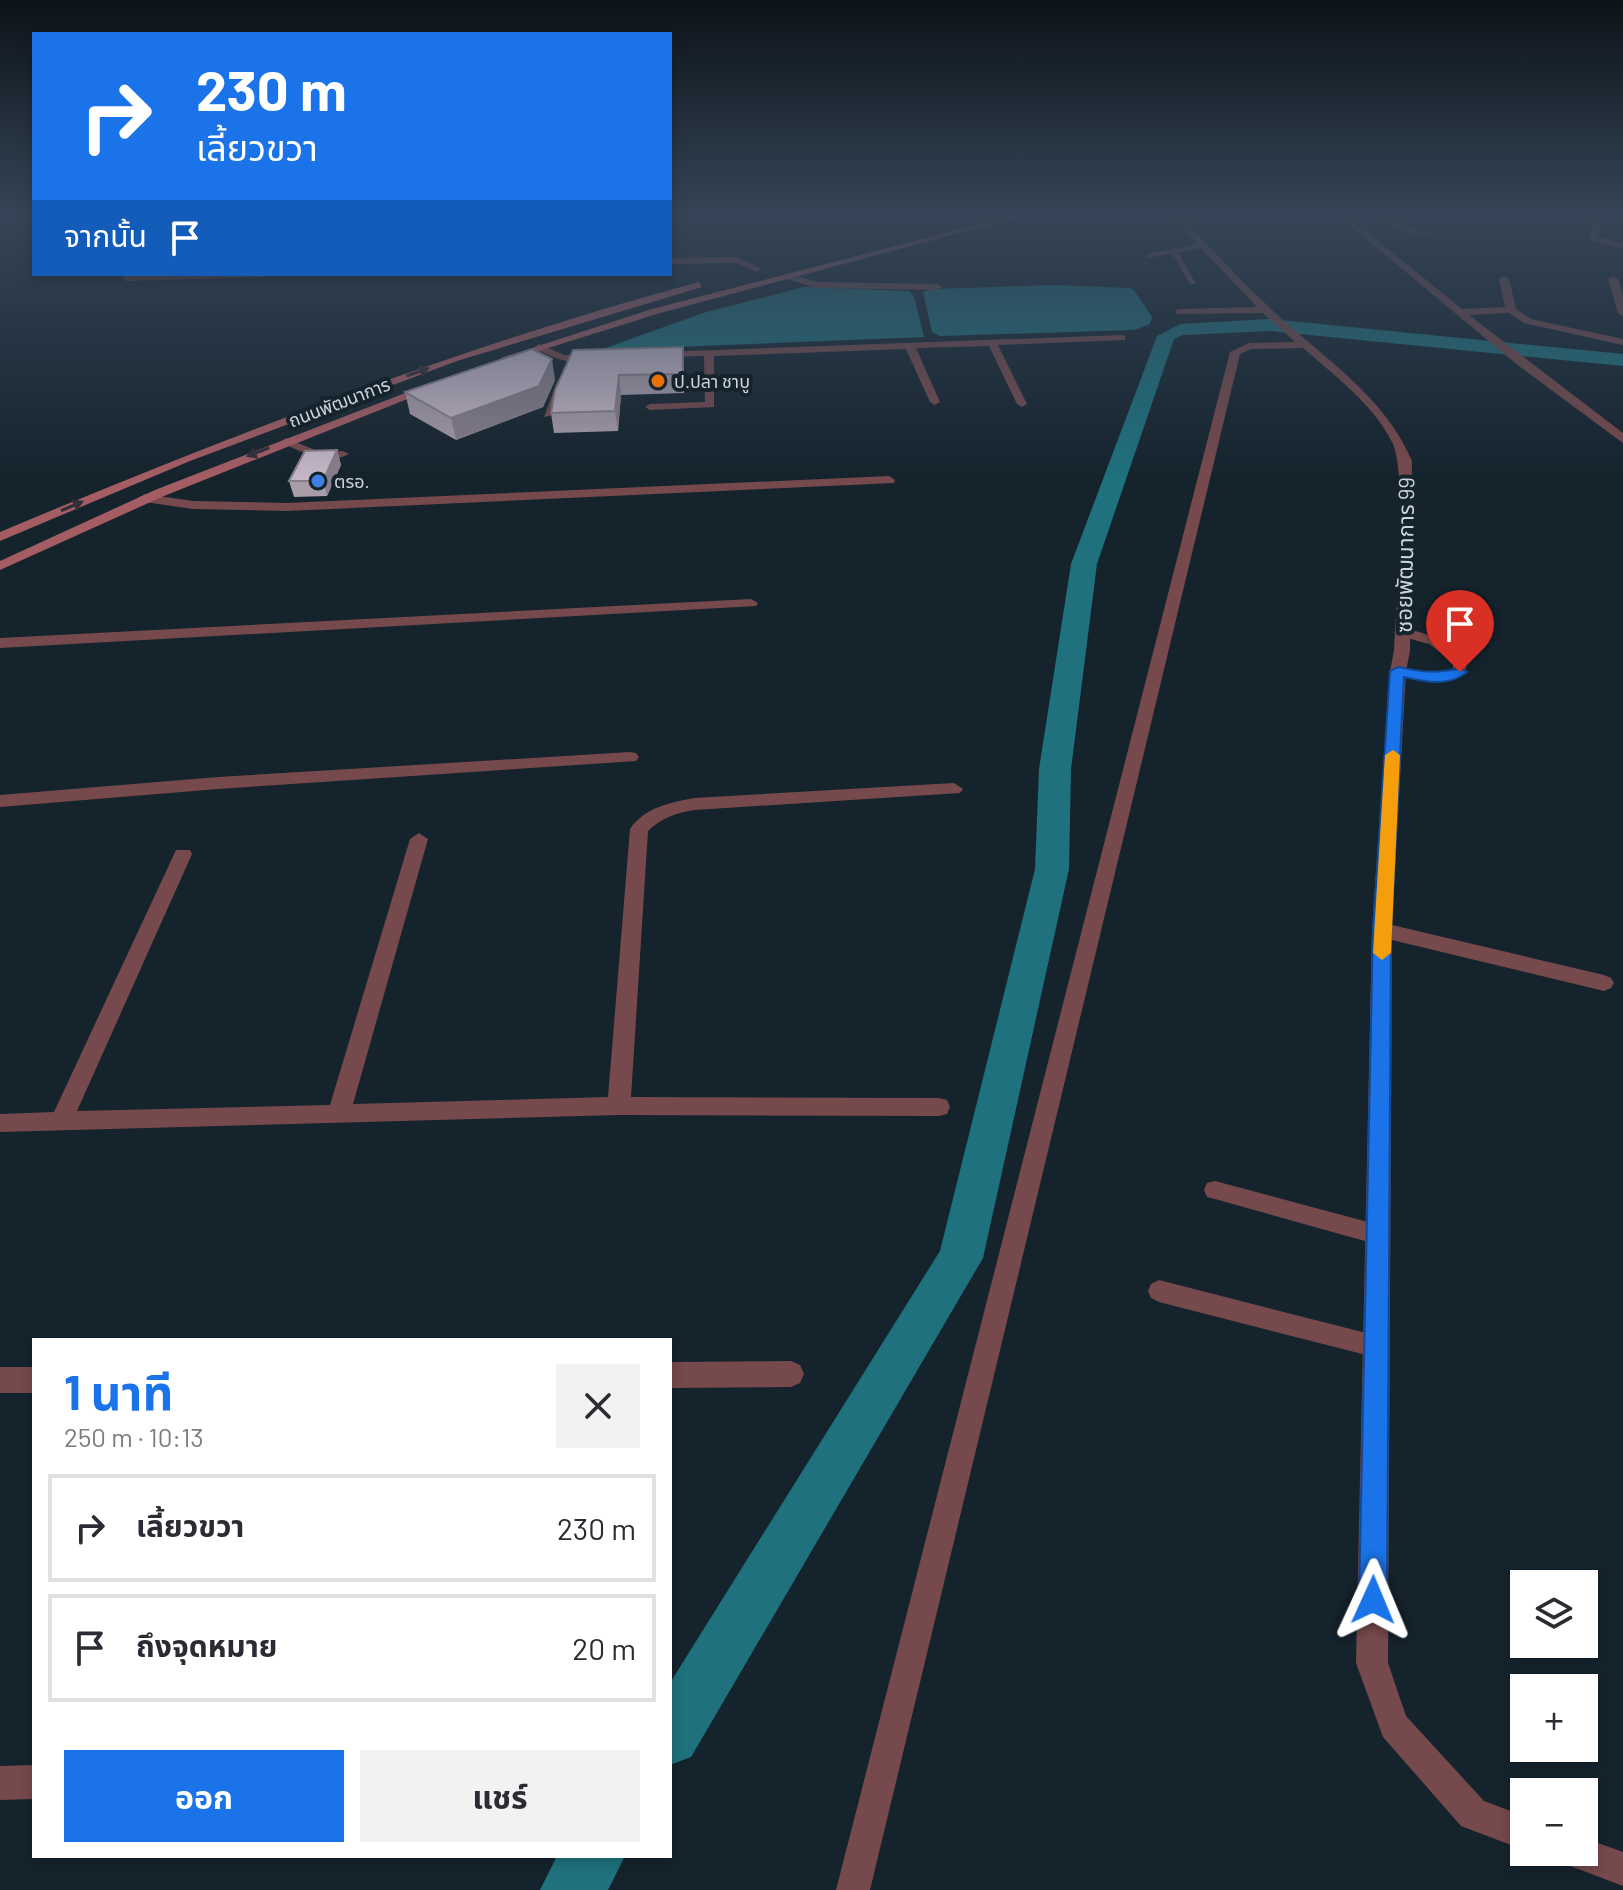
<!DOCTYPE html>
<html lang="th">
<head>
<meta charset="utf-8">
<style>
	body { margin:0; font-family:Barlow,"Noto Sans Thai",sans-serif; background:#f2f2f3; color:#2b2b33; height:100vh; display:flex; flex-direction:column; font-size:30px; white-space:nowrap }
	* { box-sizing:border-box; margin:0 }
	p { font-size:26px; color:#7c7c81 }
	.icon { flex:none; width:44px; height:44px; fill:none; stroke:currentColor; stroke-width:2; stroke-linecap:round; stroke-linejoin:round }
	.map { position:relative; flex:1; overflow:hidden }
	.details { position:absolute; left:32px; top:1338px; width:640px; height:520px; display:flex; flex-direction:column; background:#fff; border-radius:0px; box-shadow:0 4px 12px #0003 }
	.details>* { flex:none }
	.guide { position:absolute; left:32px; top:32px; width:640px; height:244px; border-radius:0px; box-shadow:0 4px 12px #0003; background:#1a73e8; color:#fff; overflow:hidden }
	.buttons { position:absolute; left:1510px; top:1570px; display:grid; gap:16px }
	.buttons a { display:grid; place-items:center; width:88px; height:88px; border-radius:0px; background:#fff; box-shadow:0 4px 12px #0003; font-size:40px }
	.pin { position:absolute; display:grid; place-items:center; width:68px; height:68px; color:#fff; margin:-82px -34px; border-radius:50% 50% 50% 0; rotate:-45deg; box-shadow:0 0 8px #0007 }
	.pin .icon { rotate:45deg }
	.me { position:absolute; width:88px; margin:-44px; rotate:1deg; stroke-linejoin:round; filter:drop-shadow(0 0 6px #0008) }
	.turn { display:flex; align-items:center; gap:28px; height:168px; padding:0 32px; font-size:36px }
	.turn .icon { width:104px; height:104px; stroke-width:2.5 }
	.turn b { display:block; font-size:56px; line-height:68px }
	.then { display:flex; align-items:center; height:76px; padding:0 32px; background:#0003; gap:16px; font-size:30px }
	.round { display:grid; place-items:center; flex:none; width:84px; height:84px; border-radius:0px; background:#f2f2f3 }
	.head { display:flex; align-items:center; justify-content:space-between; height:136px; padding:0 32px }
	h1 { font-size:48px; font-weight:700; line-height:60px; color:#1a73e8 }
	.action { display:flex; gap:16px; margin-top:auto; padding:16px 32px }
	.action a { flex:1; height:92px; border-radius:0px; background:#1a73e8; color:#fff; font-size:32px; font-weight:700; line-height:92px; text-align:center }
	.action a+a { background:#f2f2f3; color:#2b2b33 }
	ul { padding:0; list-style:none }
	li { display:flex; align-items:center; gap:24px; height:108px; margin:0 16px 12px; padding:0 16px; border:4px solid #e1e1e2; border-radius:0px }
	li div { flex:1 }
	li b { display:block; font-size:30px }
	li em { font-style:normal }
	.map>svg:first-child { display:block }
	.water { fill:#1e717d }
	.lines { fill:none; stroke-linecap:round; stroke-linejoin:round }
	.canal { fill:#1e717d; fill-rule:evenodd }
	.service { fill:#76494c; fill-rule:evenodd }
	.minor { fill:#76494c; fill-rule:evenodd }
	.secondary { fill:#a55d64; fill-rule:evenodd }
	.wall { fill:#a99daa }
	.shaded-wall { fill:#897f8b }
	.building { fill:#c4b6c6; stroke:#897f8b; stroke-width:2 }
	.oneway { fill:#322f38 }
	.route { fill:#1a73e8; stroke:#114b97; stroke-width:2 }
	.slow { fill:#f59e0b }
	.food-dot { fill:#e8710a; stroke:#15232d; stroke-width:3 }
	.shop-dot { fill:#3f7fe0; stroke:#15232d; stroke-width:3 }
	.labels { text-anchor:middle; dominant-baseline:central; stroke-width:8; stroke-linejoin:round; paint-order:stroke }
	.far-poi-label { font-size:18px; fill:#ccd5dc; stroke:#15232d; text-anchor:start }
	.far-street-label { font-size:18px; fill:#ccd5dc; stroke:#15232d }
	.street-label { font-size:22px; fill:#ccd5dc; stroke:#15232d }
</style>
</head>
<body>
<div class="map">
<svg width="1623" height="1890" viewBox="0 0 1623 1890">
	<rect width="100%" height="100%" fill="#15232d"/>
	<g class="water">
		<path d="M1053 285 1129 288 1134 290 1152 317 1150 324 1134 330 940 336 932 332 923 292 933 289Z"/>
		<path d="M804 287 909 291 914 296 924 337 600 350 703 313Z"/>
	</g>
	<g class="lines">
		<g class="canal">
			<path d="M0 214H12L0 223Z"/>
			<path d="M1269 319 1623 354V366L1269 331 1183 335 1174 339 1097 564 1071 769 1069 869 983 1258 691 1757 670 1765V1683L940 1251 1035 869 1039 769 1071 564 1157 336 1180 324Z"/>
			<path d="M557 1856H625L608 1890H540Z"/>
		</g>
		<g class="service">
			<path d="M1377 216 1415 231 1441 234 1414 235 1376 220 1343 219Z"/>
			<path d="M1403 219H1433L1437 221 1400 223Z"/>
			<path d="M1171 251H1177L1196 284H1190Z"/>
			<path d="M786 273 817 282 938 284 942 287 938 290 816 288 783 278Z"/>
			<path d="M269 274 265 277 126 281 122 278 126 275Z"/>
			<path d="M1122 335 1125 336V340L998 345 1027 404 1022 407 1017 404 989 346 916 348 940 402 935 405 930 402 906 349 714 356V407L650 410 645 407 650 404 705 402 704 356 658 357 656 355 661 352Z"/>
			<path d="M539 344 564 355H591L596 358C576 368 554 358 536 349L534 347Z"/>
			<path d="M562 379 567 382 553 415 544 417 557 382Z"/>
			<path d="M286 438 320 452 343 451 349 454C328 466 302 452 282 443L281 441Z"/>
			<path d="M1401 628C1427 633 1450 640 1467 661L1465 675 1437 681 1393 674 1391 671 1398 667 1429 672 1453 670V662L1429 644 1396 635 1394 632Z"/>
			<path d="M1215 1181 1379 1225 1387 1228 1390 1235 1387 1242 1379 1245 1215 1199 1207 1197 1204 1190 1207 1183Z"/>
			<path d="M1159 1280 1378 1336 1386 1339 1390 1347 1386 1355 1378 1358 1159 1302 1151 1298 1148 1291 1151 1284Z"/>
		</g>
		<g class="minor">
			<path d="M1171 214H1179C1210 247 1240 280 1273 311 1322 357 1384 395 1412 461L1410 651 1406 671 1392 925 1604 975 1611 978 1614 983 1611 988 1604 991 1392 940 1388 1663 1406 1716 1484 1801 1524 1816V1850L1461 1826 1383 1737 1356 1663 1372 930 1390 671 1394 651C1396 608 1408 473 1392 442 1373 404 1334 375 1303 348L1251 349 1240 354 870 1890H836L1230 352 1249 343 1295 342 1263 313 1176 314V310L1180 309 1257 307 1201 248 1147 258V254L1197 244Z"/>
			<path d="M1336 214H1345L1462 309 1505 307 1499 279 1504 276 1509 279 1516 309 1531 319 1623 339V345L1524 323 1509 313 1469 315 1623 433V443L1519 366Z"/>
			<path d="M1571 214 1589 215 1602 226 1597 237 1623 243V249L1589 240 1593 227Z"/>
			<path d="M737 257 762 269 757 272 736 263 670 264V258Z"/>
			<path d="M1613 276 1618 279 1623 296V316L1618 313 1608 279Z"/>
			<path d="M889 476 895 480 894 483 287 511 193 509 145 502 138 498 145 494 193 501 287 503Z"/>
			<path d="M751 599 758 603 756 606 0 648V638Z"/>
			<path d="M630 752 636 753 639 757 636 761 218 789 0 807V795L218 777Z"/>
			<path d="M954 783 963 789 960 793 694 810C676 813 661 818 648 831L631 1097 939 1098 947 1100 950 1107 947 1114 939 1116 619 1115 0 1132V1114L54 1112 176 850H190L192 854 77 1111 330 1105 410 839 419 833 428 839 353 1104 608 1097 630 829C645 807 670 803 694 798Z"/>
			<path d="M791 1361 800 1365 804 1374 800 1383 791 1387 670 1388V1362Z"/>
			<rect x="0" y="1367" width="34" height="26"/>
			<path d="M34 1765V1799L0 1800V1766Z"/>
			<path d="M1584 1838 1623 1852V1886L1565 1864 1560 1852H1584Z"/>
		</g>
		<g class="secondary">
			<path d="M1019 214H1031L660 313 510 360 501 358 652 309Z"/>
			<path d="M699 282 702 287 457 361 190 461 0 541V532C228 436 459 347 699 282Z"/>
			<path d="M431 383 437 386 435 388 164 496 0 570V561L155 490Z"/>
		</g>
	</g>
	<g class="wall">
		<path d="M683 347 684 393 621 395 618 431 554 433 551 413 555 390Z"/>
		<path d="M555 380 543 407 456 440 410 414 405 392Z"/>
		<path d="M337 450 341 465 327 496 294 497 289 481Z"/>
	</g>
	<g class="shaded-wall">
		<path d="M683 347 684 367V393L683 374Z"/>
		<path d="M552 359 555 380 543 407 456 440 451 418Z"/>
		<path d="M619 375 621 395 618 431 615 411Z"/>
		<path d="M337 450 341 465 327 496 323 481Z"/>
	</g>
	<g class="building">
		<path d="M683 347V374L619 375 615 411 551 413 555 390 573 350Z"/>
		<path d="M532 349 552 359 539 386 451 418 405 392Z"/>
		<path d="M337 450 323 481H289L305 451Z"/>
	</g>
	<defs><path id="oneway-solid" d="M-6-.8H1V-3.2L6.5 0L1 3.2V.8H-6Z" transform="scale(2)"/></defs>
	<g class="oneway">
		<use href="#oneway-solid" transform="translate(418 372) rotate(-20)"/>
		<use href="#oneway-solid" transform="translate(258 452) rotate(159)"/>
		<use href="#oneway-solid" transform="translate(72 506) rotate(-23)"/>
	</g>
	<linearGradient id="sky" x2="0" y2="1"><stop stop-color="#0c1319"/><stop offset="0.45" stop-color="#354557"/><stop offset="1" stop-color="#354557" stop-opacity="0"/></linearGradient>
	<rect width="1623" height="478" fill="url(#sky)"/>
	<path class="route" d="M1398 667C1421 672 1437 674 1460 668L1467 672C1449 687 1426 682 1404 677L1391 930 1387 1600 1383 1609 1373 1613 1363 1609 1359 1600 1373 930 1390 671Z"/>
	<path class="slow" d="M1393 750 1400 755 1391 953 1382 960 1373 953 1385 755Z"/>
	<circle class="food-dot" cx="658" cy="381" r="8"/>
	<circle class="shop-dot" cx="318" cy="481" r="8"/>
	<g class="labels">
		<g class="far-poi-label">
			<text x="674" y="381">ป.ปลา ชาบู</text>
			<text x="334" y="481">ตรอ.</text>
		</g>
		<g class="far-street-label">
			<text transform="translate(339 402) rotate(-21)">ถนนพัฒนาการ</text>
		</g>
		<g class="street-label">
			<text transform="translate(1404 555) rotate(-89)">ซอยพัฒนาการ 99</text>
		</g>
	</g>
</svg>
<div class="buttons">
<a><svg class="icon" aria-label="layers" viewBox="0 0 24 24"><path d="M12 4l9 5-9 5-9-5zM3 14l9 5 9-5"/></svg></a>
<a>+</a>
<a>−</a>
</div>
<div class="pin" style="left:1460px;top:672px;background:#d93025"><svg class="icon" aria-label="arrive" viewBox="0 0 24 24"><path d="M6 21V4h12l-3 4 3 4H6"/></svg></div>
<svg class="me" style="left:1373px;top:1600px" viewBox="-20 -20 40 40"><path d="M0-17L14 15 0 8-14 15z" fill="#1a73e8" stroke="#fff" stroke-width="4"/></svg>
<div class="guide">
<div class="turn"><svg class="icon" aria-label="right" viewBox="0 0 24 24"><path d="M7 20v-9h11M14 6l5 5-5 5"/></svg><div><b>230 m</b>เลี้ยวขวา</div></div>
<div class="then">จากนั้น<svg class="icon" aria-label="arrive" viewBox="0 0 24 24"><path d="M6 21V4h12l-3 4 3 4H6"/></svg></div>
</div>
<section class="details">
<div class="head"><div><h1>1 นาที</h1><p>250 m · 10:13</p></div><a class="round"><svg class="icon" aria-label="close" viewBox="0 0 24 24"><path d="M6 6l12 12M18 6L6 18"/></svg></a></div>
<ul>
<li><svg class="icon" aria-label="right" viewBox="0 0 24 24"><path d="M7 20v-9h11M14 6l5 5-5 5"/></svg><div><b>เลี้ยวขวา</b></div><em>230 m</em></li>
<li><svg class="icon" aria-label="arrive" viewBox="0 0 24 24"><path d="M6 21V4h12l-3 4 3 4H6"/></svg><div><b>ถึงจุดหมาย</b></div><em>20 m</em></li>
</ul>
<div class="action"><a>ออก</a><a>แชร์</a></div>
</section>
</div>
</body>
</html>
